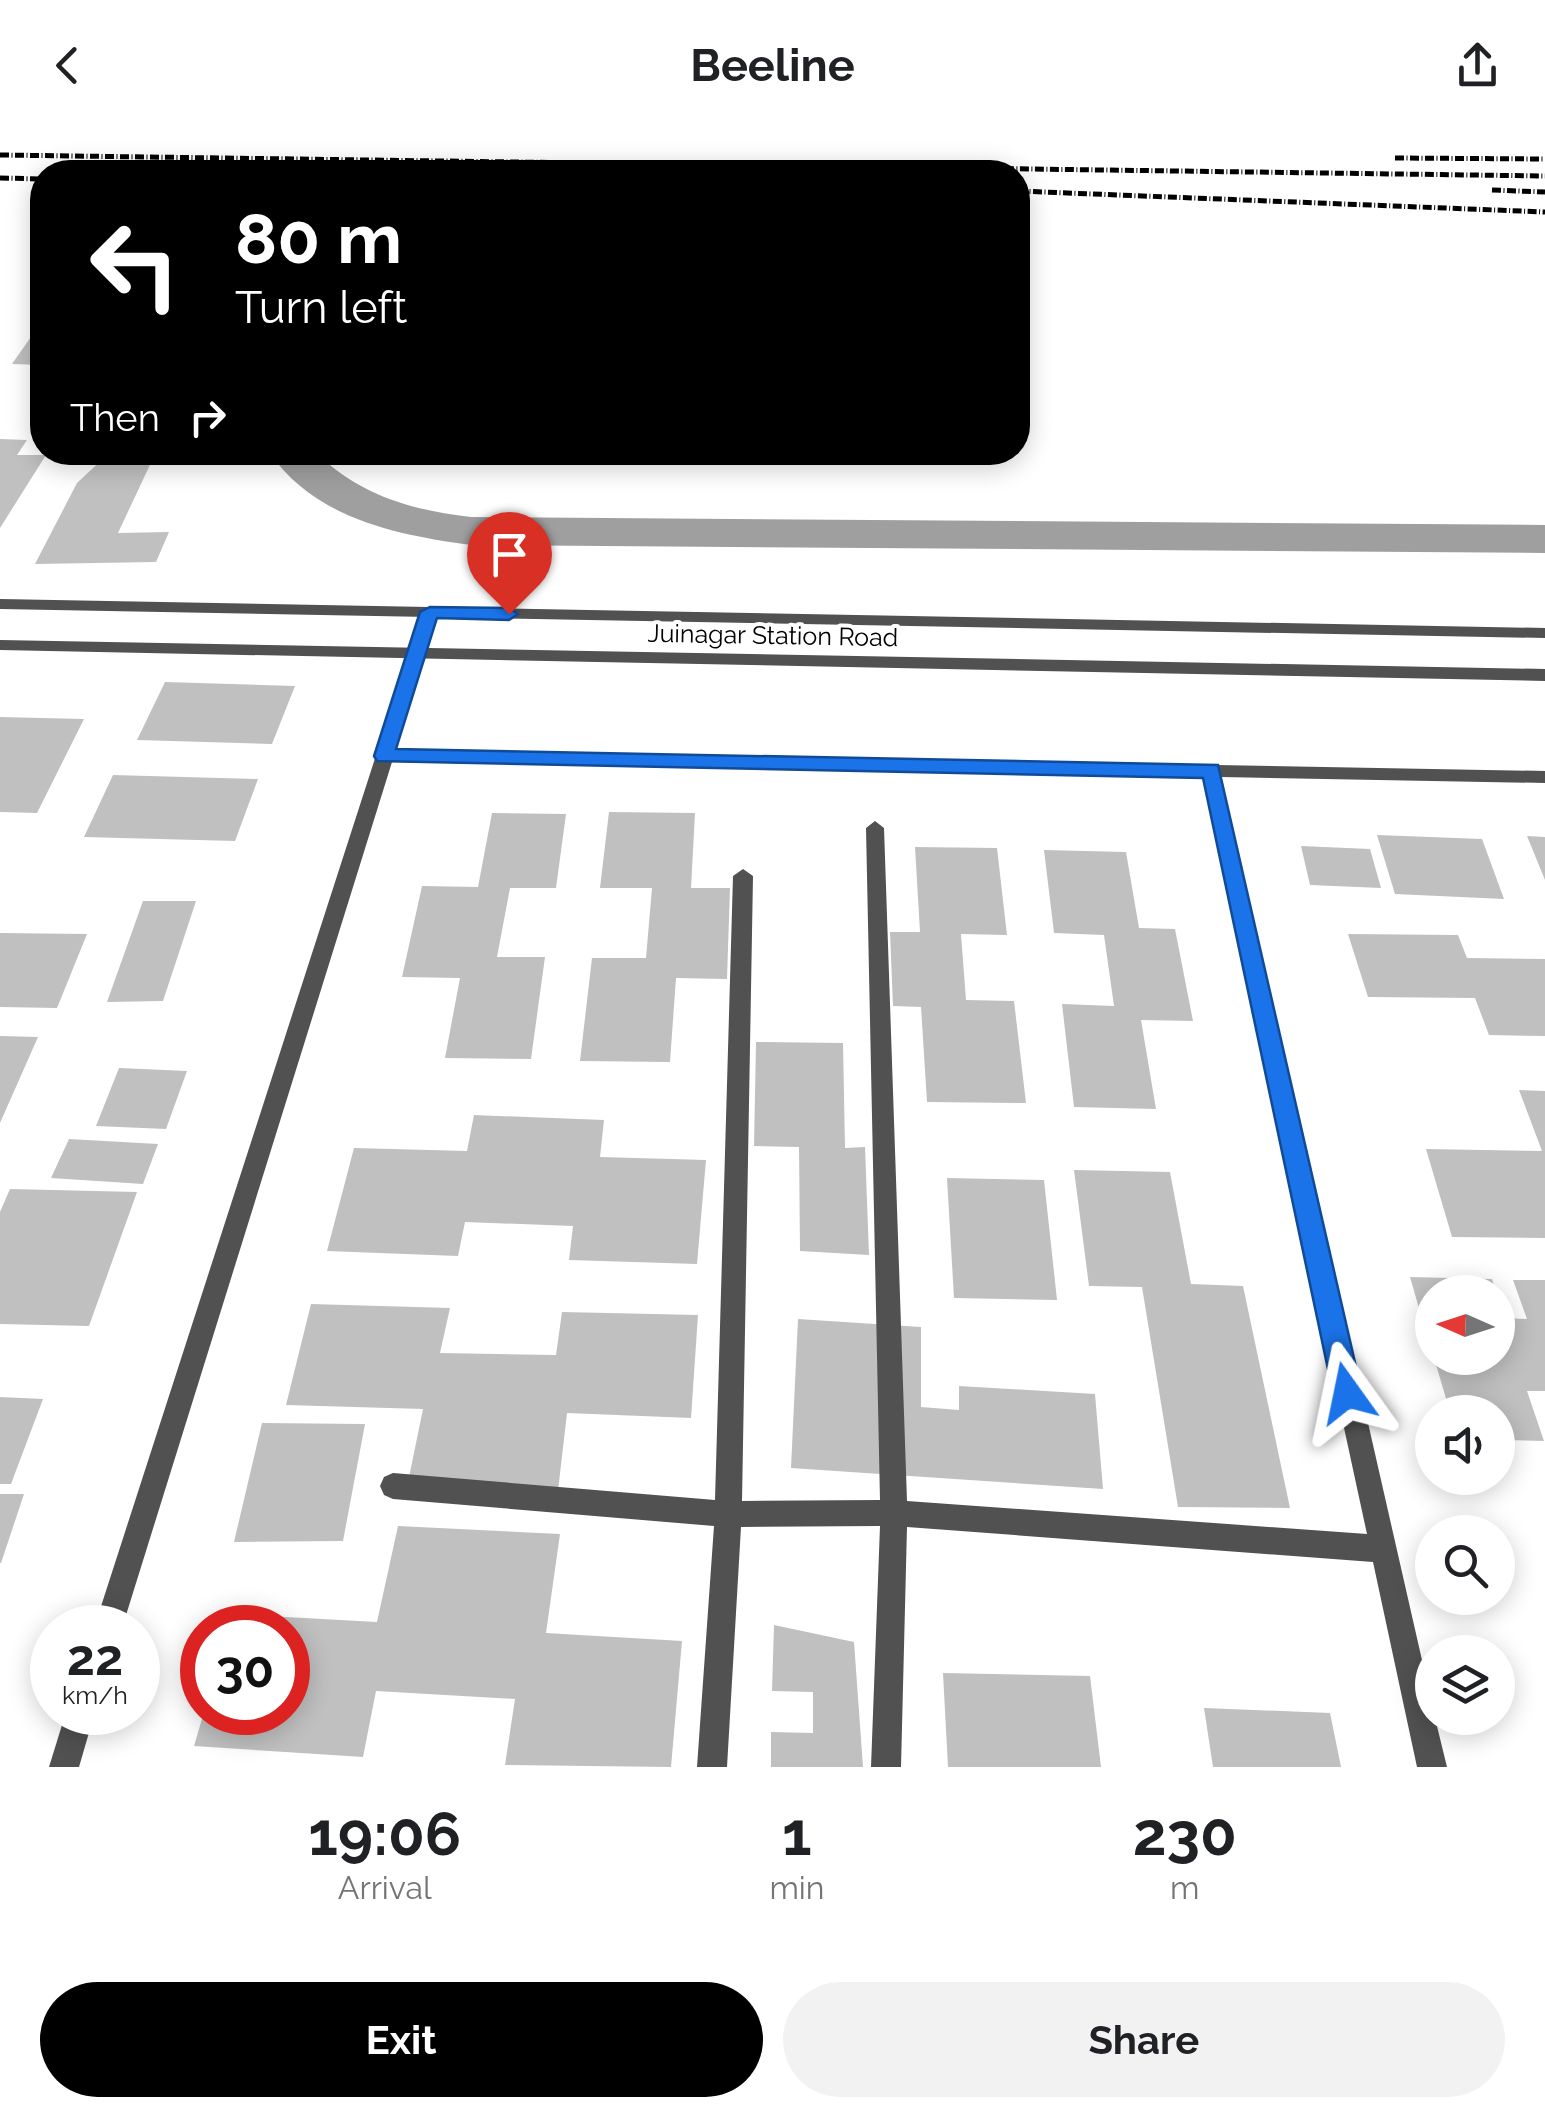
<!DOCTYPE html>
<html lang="en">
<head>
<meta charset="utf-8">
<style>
	body { margin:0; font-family:Raleway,sans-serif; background:#f2f2f2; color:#202124; height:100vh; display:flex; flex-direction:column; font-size:38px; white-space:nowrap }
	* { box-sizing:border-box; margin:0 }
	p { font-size:32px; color:#757577 }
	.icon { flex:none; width:55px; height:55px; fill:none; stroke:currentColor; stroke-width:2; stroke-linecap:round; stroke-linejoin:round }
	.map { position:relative; height:1637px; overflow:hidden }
	.drawer { display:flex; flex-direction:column; background:#fff; flex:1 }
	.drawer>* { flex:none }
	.hud { position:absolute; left:30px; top:30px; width:1000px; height:305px; border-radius:40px; box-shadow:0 5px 25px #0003; background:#000; color:#fff; overflow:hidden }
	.needle { width:65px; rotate:273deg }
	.controls { position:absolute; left:1415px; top:1145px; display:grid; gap:20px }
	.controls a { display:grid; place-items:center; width:100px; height:100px; border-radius:50%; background:#fff; box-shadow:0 5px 25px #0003; font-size:50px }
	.speed { position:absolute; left:30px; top:1475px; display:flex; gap:20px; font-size:50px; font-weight:700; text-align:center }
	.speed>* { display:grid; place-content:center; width:130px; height:130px; border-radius:50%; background:#fff; box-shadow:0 5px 25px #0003; line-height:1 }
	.speed small { font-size:25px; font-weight:400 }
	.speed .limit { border:15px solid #d22; background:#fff; color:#111 }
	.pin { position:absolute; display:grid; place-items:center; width:85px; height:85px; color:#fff; margin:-102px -42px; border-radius:50% 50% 50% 0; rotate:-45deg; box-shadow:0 0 10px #0007 }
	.pin .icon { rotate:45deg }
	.me { position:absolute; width:110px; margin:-55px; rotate:348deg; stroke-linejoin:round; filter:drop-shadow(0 0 8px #0008) }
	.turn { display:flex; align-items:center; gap:35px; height:210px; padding:0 40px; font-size:45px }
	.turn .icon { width:130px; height:130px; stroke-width:2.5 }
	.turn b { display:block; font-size:70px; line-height:85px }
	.then { display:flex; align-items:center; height:95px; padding:0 40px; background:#0003; gap:20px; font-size:38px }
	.eta { display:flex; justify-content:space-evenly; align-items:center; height:170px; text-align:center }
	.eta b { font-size:60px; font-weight:700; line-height:70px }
	.cta { display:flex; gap:20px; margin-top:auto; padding:20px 40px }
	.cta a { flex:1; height:115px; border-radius:60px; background:#000; color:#fff; font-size:40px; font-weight:700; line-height:115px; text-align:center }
	.cta a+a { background:#f2f2f2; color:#202124 }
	header { display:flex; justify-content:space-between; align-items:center; height:130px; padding:0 40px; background:#fff; font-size:45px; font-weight:700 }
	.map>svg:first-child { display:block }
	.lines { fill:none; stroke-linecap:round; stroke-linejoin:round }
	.canal { fill:#9f9f9f; fill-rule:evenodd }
	.building { fill:#c0c0c0 }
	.minor { fill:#515151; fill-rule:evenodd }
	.tertiary { fill:#515151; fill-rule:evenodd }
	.rail { stroke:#000; stroke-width:5; stroke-dasharray:9 2.5 1 2.5; stroke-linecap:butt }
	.route { fill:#1a73e8; stroke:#114b97; stroke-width:2.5 }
	.labels { text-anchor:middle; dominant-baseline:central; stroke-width:8; stroke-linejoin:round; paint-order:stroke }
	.street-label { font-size:25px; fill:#000; stroke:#fff }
</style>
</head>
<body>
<header><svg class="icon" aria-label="back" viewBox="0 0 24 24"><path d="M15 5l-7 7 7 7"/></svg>Beeline<svg class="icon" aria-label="share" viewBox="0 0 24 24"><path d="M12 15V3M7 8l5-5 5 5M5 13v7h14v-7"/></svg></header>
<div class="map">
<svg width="1545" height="1637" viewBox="0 0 1545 1637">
	<rect width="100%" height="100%" fill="#fff"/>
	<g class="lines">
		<path class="canal" d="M269 322H315C360 365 410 380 471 387L1545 395V423L471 415C397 405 315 389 269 322Z"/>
	</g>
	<g class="building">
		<path d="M42 191V235L12 234Z"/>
		<path d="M0 309 27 310 17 325H46L0 398Z"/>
		<path d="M140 322H156L118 403 169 402 156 432 35 434 77 353 106 326H138Z"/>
		<path d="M165 552 295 556 272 614 137 610Z"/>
		<path d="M0 587 84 589 37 683 0 682Z"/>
		<path d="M113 645 258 649 235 711 84 707Z"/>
		<path d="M609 682 695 683 691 758H730L727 849 676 848 670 932 580 931 592 828H646L652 758H600Z"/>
		<path d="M492 683 566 684 556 758H510L497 827H545L531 929 445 928 460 848 402 847 422 756 478 757Z"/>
		<path d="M1377 705 1482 709 1504 769 1395 764Z"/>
		<path d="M1527 706 1545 707V750Z"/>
		<path d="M1301 716 1370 719 1381 758 1310 755Z"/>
		<path d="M915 717 997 718 1007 805 961 804 966 870 1014 871 1026 973 927 972 921 877 893 876 890 802H920Z"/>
		<path d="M1044 720 1126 722 1139 798 1175 799 1193 891 1141 890 1156 979 1074 977 1062 874 1114 876 1104 805 1054 803Z"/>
		<path d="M143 771H196L163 871 107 872Z"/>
		<path d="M0 803 87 804 57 878 0 877Z"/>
		<path d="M1348 804 1458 805 1467 828 1545 829V906L1489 905 1475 868 1368 867Z"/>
		<path d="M0 906 38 907 0 993Z"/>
		<path d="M756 912 843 913 845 1018 865 1017 869 1125 800 1121 799 1017 754 1016Z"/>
		<path d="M119 938 187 941 166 999 96 996Z"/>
		<path d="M1519 960 1545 961V1108L1452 1107 1426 1019 1542 1021Z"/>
		<path d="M474 985 604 990 600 1027 706 1030 697 1134 569 1130 573 1096 465 1092 458 1126 327 1121 354 1018 467 1021Z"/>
		<path d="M69 1009 158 1014 143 1054 51 1048Z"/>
		<path d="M1074 1040 1170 1042 1191 1154 1243 1156 1290 1378 1178 1377 1142 1157 1089 1156Z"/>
		<path d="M947 1048 1044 1050 1057 1170 954 1168Z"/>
		<path d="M10 1059 137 1062 89 1196 0 1194V1082Z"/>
		<path d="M1410 1147 1492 1149 1496 1162H1432L1431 1220Z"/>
		<path d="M1513 1150H1545V1261H1527L1544 1311 1498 1310V1282H1450L1434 1228H1498V1169L1504 1188 1527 1189Z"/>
		<path d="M311 1174 450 1178 440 1223 556 1225 562 1182 698 1185 691 1288 567 1283 558 1361 407 1357 423 1279 286 1275Z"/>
		<path d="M798 1189 921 1197V1277L959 1280V1256L1095 1264 1103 1359 791 1338Z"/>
		<path d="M0 1267 43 1269 11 1354H0Z"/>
		<path d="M262 1293 365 1294 343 1411 234 1412Z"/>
		<path d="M0 1364H24L1 1433H0Z"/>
		<path d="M398 1396 560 1404 546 1503 682 1511 671 1637 505 1635 515 1569 376 1561 363 1627 194 1616 204 1582H288V1498H227L231 1484 377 1492Z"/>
		<path d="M774 1495 854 1512 863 1637H771V1602L813 1603V1562L772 1561Z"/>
		<path d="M943 1543 1090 1546 1101 1637H948Z"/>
		<path d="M1204 1578 1330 1583 1341 1637H1213Z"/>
	</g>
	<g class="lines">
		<g class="minor">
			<path d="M430 478 438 483 395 620 1545 641V653L1221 647 1432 1574V1588H1435L1447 1637H1417L1373 1432 907 1397 901 1637H871L880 1396 741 1397 727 1637H697L714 1396 393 1369 384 1365 380 1356 384 1347 393 1343 715 1370 733 746 743 739 753 746 742 1371 880 1370 866 698 875 691 884 698 907 1371 1367 1404 1203 647 392 632 122 1498H94L422 483Z"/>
			<path d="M66 1582H95L79 1637H49Z"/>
		</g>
		<g class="tertiary">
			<path d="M0 469 1545 498V508L0 479Z"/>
			<path d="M0 510 1545 539V551L0 520Z"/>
		</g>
		<g class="rail">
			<path d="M0 25 1545 46"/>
			<path d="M1395 28 1545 29"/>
			<path d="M0 48 42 49"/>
			<path d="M1492 60 1545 62"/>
			<path d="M1018 61 1545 82"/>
		</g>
	</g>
	<path class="route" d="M430 477 509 478 518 484 509 490 437 488 396 619 1218 635 1362 1263 1357 1273 1347 1277 1337 1273 1333 1263 1203 648 377 631 374 626 420 482Z"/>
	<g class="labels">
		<g class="street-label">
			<text transform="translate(773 505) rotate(1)">Juinagar Station Road</text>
		</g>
	</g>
</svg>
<div class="controls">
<a><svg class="needle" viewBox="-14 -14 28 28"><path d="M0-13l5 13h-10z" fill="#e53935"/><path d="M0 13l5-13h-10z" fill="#757577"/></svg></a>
<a><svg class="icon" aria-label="sound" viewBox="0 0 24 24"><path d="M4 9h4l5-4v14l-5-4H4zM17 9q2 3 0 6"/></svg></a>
<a><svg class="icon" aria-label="search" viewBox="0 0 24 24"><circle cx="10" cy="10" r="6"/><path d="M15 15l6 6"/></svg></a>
<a><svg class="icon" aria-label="layers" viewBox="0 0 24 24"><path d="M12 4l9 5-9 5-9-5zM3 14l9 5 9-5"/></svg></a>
</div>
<div class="speed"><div>22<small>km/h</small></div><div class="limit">30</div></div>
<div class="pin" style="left:509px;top:484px;background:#d93025"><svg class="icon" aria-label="arrive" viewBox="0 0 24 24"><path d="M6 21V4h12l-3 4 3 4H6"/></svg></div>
<svg class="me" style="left:1347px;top:1263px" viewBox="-20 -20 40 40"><path d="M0-17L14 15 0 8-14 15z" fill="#1a73e8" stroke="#fff" stroke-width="4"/></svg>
<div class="hud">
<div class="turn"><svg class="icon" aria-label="left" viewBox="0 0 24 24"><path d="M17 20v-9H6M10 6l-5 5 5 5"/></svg><div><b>80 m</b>Turn left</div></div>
<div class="then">Then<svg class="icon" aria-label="right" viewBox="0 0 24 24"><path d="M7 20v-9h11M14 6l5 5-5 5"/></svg></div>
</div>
</div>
<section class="drawer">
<div class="eta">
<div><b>19:06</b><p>Arrival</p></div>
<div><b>1</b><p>min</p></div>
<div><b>230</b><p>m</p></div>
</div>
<div class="cta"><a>Exit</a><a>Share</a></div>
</section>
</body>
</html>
